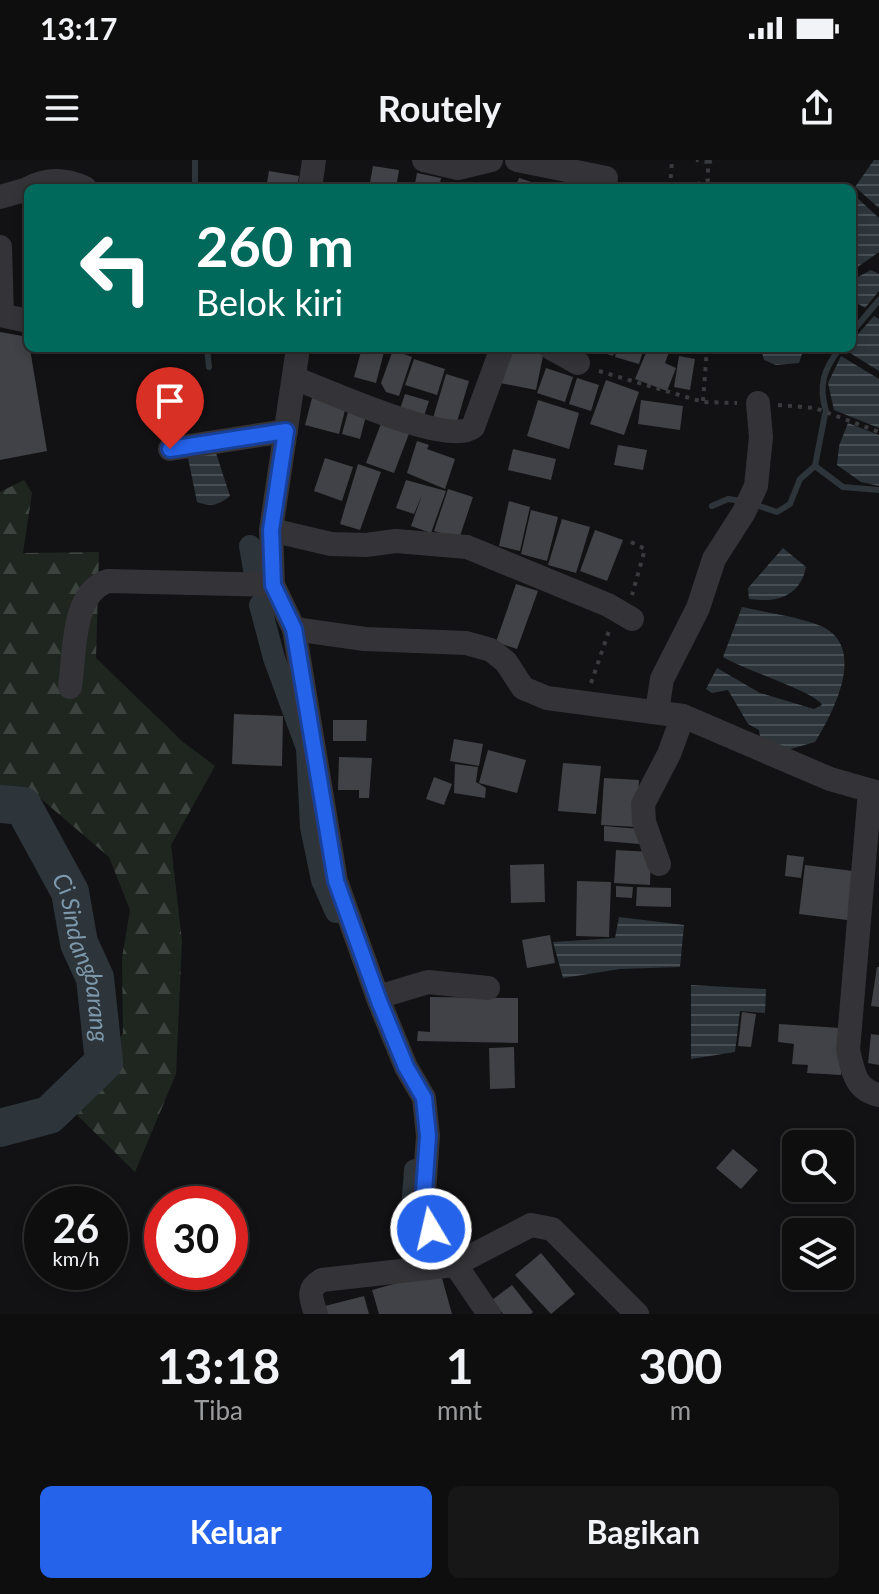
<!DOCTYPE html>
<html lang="id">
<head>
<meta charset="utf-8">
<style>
	body { margin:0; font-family:Lato,sans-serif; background:#171718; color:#f1f3f6; height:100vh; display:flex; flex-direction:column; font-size:30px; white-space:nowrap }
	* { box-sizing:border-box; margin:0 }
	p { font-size:26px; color:#9b9c9e }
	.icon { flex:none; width:44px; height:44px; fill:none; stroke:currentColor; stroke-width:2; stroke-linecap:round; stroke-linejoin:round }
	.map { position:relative; height:1154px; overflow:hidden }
	.panel { display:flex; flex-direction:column; background:#0e0e0f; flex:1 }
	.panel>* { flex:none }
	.top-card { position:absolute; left:24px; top:24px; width:832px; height:168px; border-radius:12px; box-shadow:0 4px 12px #0003,0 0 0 2px #2e2e2f; background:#00695c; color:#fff; overflow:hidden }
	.buttons { position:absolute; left:782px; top:970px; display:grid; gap:16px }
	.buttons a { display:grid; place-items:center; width:72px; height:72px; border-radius:12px; background:#0e0e0f; box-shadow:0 4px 12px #0003,0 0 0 2px #2e2e2f; font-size:40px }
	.speed { position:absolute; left:24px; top:1026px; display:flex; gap:16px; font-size:40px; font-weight:700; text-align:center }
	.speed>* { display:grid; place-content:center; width:104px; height:104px; border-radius:50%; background:#0e0e0f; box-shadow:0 4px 12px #0003,0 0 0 2px #2e2e2f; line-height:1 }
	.speed small { font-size:20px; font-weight:400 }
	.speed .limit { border:12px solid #d22; background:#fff; color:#111 }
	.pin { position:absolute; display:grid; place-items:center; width:68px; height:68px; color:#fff; margin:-82px -34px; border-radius:50% 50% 50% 0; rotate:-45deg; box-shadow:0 0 8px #0007 }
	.pin .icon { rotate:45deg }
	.me { position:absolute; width:88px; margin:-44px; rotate:351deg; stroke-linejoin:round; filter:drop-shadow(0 0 6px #0008) }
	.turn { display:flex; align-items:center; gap:28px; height:168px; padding:0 40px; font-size:36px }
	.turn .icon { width:104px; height:104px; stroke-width:2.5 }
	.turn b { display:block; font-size:56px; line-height:68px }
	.eta { display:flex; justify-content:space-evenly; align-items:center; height:136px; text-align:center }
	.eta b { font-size:48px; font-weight:700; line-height:56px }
	.primary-button { display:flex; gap:16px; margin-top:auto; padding:16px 40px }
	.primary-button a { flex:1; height:92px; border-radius:12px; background:#2563eb; color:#fff; font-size:32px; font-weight:700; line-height:92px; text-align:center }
	.primary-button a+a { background:#171718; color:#f1f3f6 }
	.status { display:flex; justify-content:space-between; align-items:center; height:56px; padding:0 40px; background:#0e0e0f; direction:ltr }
	.status svg { height:22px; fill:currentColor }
	header { display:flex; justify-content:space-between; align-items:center; height:104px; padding:0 40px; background:#0e0e0f; font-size:36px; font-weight:700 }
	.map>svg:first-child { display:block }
	.forest { fill:url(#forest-firs) }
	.water { fill:url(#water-rules) }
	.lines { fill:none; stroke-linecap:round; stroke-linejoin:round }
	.stream { stroke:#2d353b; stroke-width:6 }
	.canal { stroke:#2d353b; stroke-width:22 }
	.river { stroke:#2d353b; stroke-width:38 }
	.building { fill:#414247 }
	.path { stroke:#3a3b3f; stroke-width:4; stroke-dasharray:4 6; stroke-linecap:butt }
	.minor { stroke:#343438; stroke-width:24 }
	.route-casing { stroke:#184099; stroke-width:20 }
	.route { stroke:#2563eb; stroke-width:14 }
	.labels { text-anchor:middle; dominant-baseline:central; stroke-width:7; stroke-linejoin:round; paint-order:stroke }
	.water-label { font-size:24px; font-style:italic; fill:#7e98ab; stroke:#0d0d0f }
</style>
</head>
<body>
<div class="status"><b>13:17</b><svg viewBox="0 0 49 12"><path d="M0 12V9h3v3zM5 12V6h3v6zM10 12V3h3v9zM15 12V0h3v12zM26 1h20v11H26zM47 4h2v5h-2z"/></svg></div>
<header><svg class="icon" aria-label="menu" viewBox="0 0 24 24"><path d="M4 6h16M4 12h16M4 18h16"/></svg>Routely<svg class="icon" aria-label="share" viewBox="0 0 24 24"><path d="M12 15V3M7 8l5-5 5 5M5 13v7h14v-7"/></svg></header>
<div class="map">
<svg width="879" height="1154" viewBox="0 0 879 1154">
	<defs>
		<pattern id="forest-firs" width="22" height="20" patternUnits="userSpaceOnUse" patternTransform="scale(2)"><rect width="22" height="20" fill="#1f2620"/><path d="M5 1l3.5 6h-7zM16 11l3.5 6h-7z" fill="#3d433e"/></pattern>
		<pattern id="water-rules" width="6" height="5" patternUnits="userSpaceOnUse" patternTransform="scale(2)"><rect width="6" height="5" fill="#2d353b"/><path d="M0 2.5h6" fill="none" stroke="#485055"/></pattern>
	</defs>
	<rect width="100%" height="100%" fill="#121214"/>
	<path class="forest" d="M24 320 32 333 23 393 99 392 96 498 183 582 215 606 171 685 182 781 176 914 135 1012 77 955 123 873 122 798 130 750 109 697 32 631 0 625V332Z"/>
	<g class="water">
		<path d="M874 0H879V48L855 27Z"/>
		<path d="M852 33 879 58V92L852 111Z"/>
		<path d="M871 110 879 114V131L865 148 852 140V120Z"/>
		<path d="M874 156 879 159V211L845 190 852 188V181Z"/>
		<path d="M761 188H804L799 203 776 205 764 200Z"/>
		<path d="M841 196 879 219V268L834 250 828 223Z"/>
		<path d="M848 263 879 275V326L861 322 837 305 839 286Z"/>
		<path d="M214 287 230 336C219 345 211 347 197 342L188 298Z"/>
		<path d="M783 388 806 407C800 437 776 443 749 439L748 428Z"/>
		<path d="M742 447C767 453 798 456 821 466 868 487 833 553 815 582L787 590 760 577 759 570 748 564 728 530 712 533 706 529 717 508 760 533 814 549 822 545C818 533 742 509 723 497Z"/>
		<path d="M619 757 684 765 680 807 620 809 563 818 553 782 615 778Z"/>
		<path d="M691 825 766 829 765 853 740 851 735 892 691 899Z"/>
	</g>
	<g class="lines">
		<g class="stream">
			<path d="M195 0V28"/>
			<path d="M852 172 879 140"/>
			<path d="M207 188 209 207"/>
			<path d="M826 251C818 225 824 209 840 188"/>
			<path d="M815 306 843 327 879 330"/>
			<path d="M753 344 777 352 790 344 800 319 815 306 825 254"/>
			<path d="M712 346 728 339 742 341"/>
		</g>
		<g class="canal">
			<path d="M250 386 256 421"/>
			<path d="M260 445 274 498 307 588 311 667 322 720 336 752"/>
			<path d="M415 1010 412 1051 424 1087"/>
		</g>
		<path class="river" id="s1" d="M0 644 23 646 70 732 79 783 95 818 104 902 49 955 0 968"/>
	</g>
	<g class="building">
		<path d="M373 6 399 10 396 28H369Z"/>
		<path d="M269 11 299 16 297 28H266Z"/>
		<path d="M417 13 441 18 439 28H414Z"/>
		<path d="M519 18 547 27V28H515Z"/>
		<path d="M0 172 28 177 47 291 0 300Z"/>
		<path d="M362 188H385L376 223 354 217Z"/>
		<path d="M508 188 544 191 536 230 500 223Z"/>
		<path d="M589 188H615L613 196Z"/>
		<path d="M617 188H644L639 204 615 197Z"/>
		<path d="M648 188 669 192 665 203 676 208 667 231 635 219Z"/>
		<path d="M393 190 412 197 399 236 386 232 381 223Z"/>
		<path d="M679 196 695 199 690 230 674 227Z"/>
		<path d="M414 199 445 209 437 235 405 225Z"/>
		<path d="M546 208 573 217 565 242 537 233Z"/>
		<path d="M446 214 469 221 456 265 433 258Z"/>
		<path d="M577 218 599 225 591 251 569 244Z"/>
		<path d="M606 220 639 232 624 275 590 264Z"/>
		<path d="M405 234 429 241 423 259 399 252Z"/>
		<path d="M312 238 346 246 339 274 305 265Z"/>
		<path d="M538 240 579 253 569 289 527 276Z"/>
		<path d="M641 240 683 246 680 270 638 264Z"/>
		<path d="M349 248 367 252 360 279 342 274Z"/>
		<path d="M382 261 410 271 394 313 366 303Z"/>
		<path d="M417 281 429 285 427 289 455 299 445 329 407 313Z"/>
		<path d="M618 285 647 290 643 310 614 305Z"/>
		<path d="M513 289 556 299 551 320 508 310Z"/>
		<path d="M325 298 353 307 342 341 314 331Z"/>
		<path d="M358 304 381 312 360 370 340 364Z"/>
		<path d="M406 320 446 331 431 373 411 366 422 335 414 354 396 348Z"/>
		<path d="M448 329 473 337 459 379 434 371Z"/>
		<path d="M509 341 530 347 520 391 499 386Z"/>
		<path d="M531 350 558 357 547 401 521 394Z"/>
		<path d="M562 359 590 367 576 413 548 405Z"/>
		<path d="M595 370 623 380 607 421 580 411Z"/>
		<path d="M516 424 538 431 517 489 496 482Z"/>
		<path d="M234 554 283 556 282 606 232 604Z"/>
		<path d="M333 560H367L366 581H333Z"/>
		<path d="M454 579 483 584 479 606 450 601Z"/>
		<path d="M488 590 526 600 517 633 479 623Z"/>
		<path d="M339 597 372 598 369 638H359V630H338Z"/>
		<path d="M563 603 601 606 596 654 558 651Z"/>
		<path d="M455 604 478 607 476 622 486 628 485 638 454 633Z"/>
		<path d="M434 617 452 624 444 645 426 639Z"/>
		<path d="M604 618 639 620 636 667 601 665Z"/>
		<path d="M604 666 640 669 639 684 604 681Z"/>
		<path d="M616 690 651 692 650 725 614 723Z"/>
		<path d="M787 695 804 697 801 718 785 716Z"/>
		<path d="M544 704 545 742 511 743 510 705Z"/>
		<path d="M805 705 861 712 855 761 799 754Z"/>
		<path d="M577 721 611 722 609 777 576 776Z"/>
		<path d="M616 726 633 727 632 738 616 737Z"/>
		<path d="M637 727 671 728V747L636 746Z"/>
		<path d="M550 775 555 803 527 808 522 780Z"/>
		<path d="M877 807H879V847L871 846Z"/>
		<path d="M430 837 518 838V883L417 881 418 871 430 872Z"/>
		<path d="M742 852 756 854 751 887 738 886Z"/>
		<path d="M779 864 841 868V915L807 913 808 905 792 904 794 884 778 882Z"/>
		<path d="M871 874 879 875V905L868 903Z"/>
		<path d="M514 887 515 928 490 929 489 888Z"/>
		<path d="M733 989 758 1010 741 1029 716 1008Z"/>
		<path d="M541 1093 575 1134 551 1154 515 1115Z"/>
		<path d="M440 1111 452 1154H379L372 1130Z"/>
		<path d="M512 1125 533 1152 531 1154H503L492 1140Z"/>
		<path d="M364 1136 369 1154H327L325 1146Z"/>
	</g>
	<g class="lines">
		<g class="path">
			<path d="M708 2 718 0"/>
			<path d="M670 28 672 0"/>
			<path d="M687 28 708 20V2L696 0"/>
			<path d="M599 211 703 242 737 243"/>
			<path d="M703 241 707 188"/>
			<path d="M778 245 815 248 879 272"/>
			<path d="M631 382 645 389 632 435"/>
			<path d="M591 523 609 471"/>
		</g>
		<g class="minor">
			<path d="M424 0 458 8 491 0"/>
			<path d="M517 0 606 18"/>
			<path d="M29 28C48 18 66 19 85 28"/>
			<path d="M310 28 314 0"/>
			<path d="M0 37 28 29"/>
			<path d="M0 87 2 155"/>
			<path d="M0 155 28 161"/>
			<path d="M298 188 271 370 273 425 294 469 336 721 379 841 406 907 424 938 428 976 424 1032 431 1069 489 1154"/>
			<path d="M551 188 578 203"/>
			<path d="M296 219C328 230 447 287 473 267L502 188"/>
			<path d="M170 289 286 271"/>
			<path d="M271 370 331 384 366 385 396 381 467 387 608 445 632 459"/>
			<path d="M294 469 365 479 466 483 491 490 506 502 523 528 547 538 683 556 830 619 879 633"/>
			<path d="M70 527C75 494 71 433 108 421L273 425"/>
			<path d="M657 551 662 519 698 448 714 399 744 352 756 326 761 277 758 243"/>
			<path d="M870 631 848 890C853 911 855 930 879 935"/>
			<path d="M659 704 644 662 643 644 669 594 683 556"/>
			<path d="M378 837 428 822 488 828"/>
			<path d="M316 1154C311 1138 306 1129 322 1120L454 1105 531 1065 552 1069 637 1154"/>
		</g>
	</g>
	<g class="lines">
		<g class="route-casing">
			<path id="route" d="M170 289 286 271 271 370 273 425 294 469 336 721 379 841 406 907 424 938 428 976 424 1032 431 1069"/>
		</g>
		<use href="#route" class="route"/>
	</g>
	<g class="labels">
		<g class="water-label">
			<text stroke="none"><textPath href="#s1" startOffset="188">Ci Sindangbarang</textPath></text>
		</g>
	</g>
</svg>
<div class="buttons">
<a><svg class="icon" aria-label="search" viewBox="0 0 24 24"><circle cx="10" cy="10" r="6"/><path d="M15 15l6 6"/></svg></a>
<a><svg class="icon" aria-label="layers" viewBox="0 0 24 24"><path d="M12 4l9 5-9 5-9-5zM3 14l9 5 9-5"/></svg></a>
</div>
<div class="speed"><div>26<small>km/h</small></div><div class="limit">30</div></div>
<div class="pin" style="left:170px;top:289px;background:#d93025"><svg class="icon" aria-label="arrive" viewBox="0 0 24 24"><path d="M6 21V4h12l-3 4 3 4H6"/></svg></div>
<svg class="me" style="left:431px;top:1069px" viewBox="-20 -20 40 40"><circle r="17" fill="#2563eb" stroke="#fff" stroke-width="3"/><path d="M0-11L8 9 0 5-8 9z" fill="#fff"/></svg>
<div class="top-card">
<div class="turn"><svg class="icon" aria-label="left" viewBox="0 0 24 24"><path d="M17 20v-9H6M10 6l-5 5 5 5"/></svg><div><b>260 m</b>Belok kiri</div></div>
</div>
</div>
<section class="panel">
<div class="eta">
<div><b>13:18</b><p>Tiba</p></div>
<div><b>1</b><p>mnt</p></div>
<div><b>300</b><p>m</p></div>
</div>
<div class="primary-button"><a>Keluar</a><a>Bagikan</a></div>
</section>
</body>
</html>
